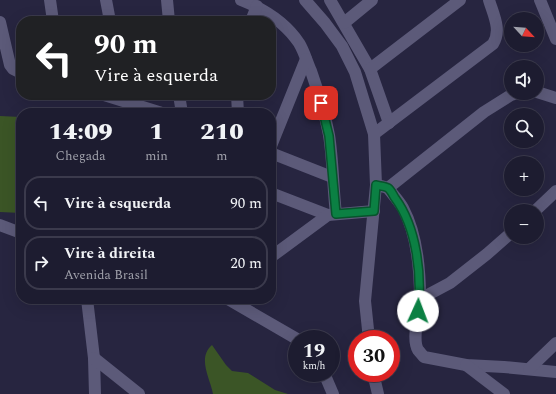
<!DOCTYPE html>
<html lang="pt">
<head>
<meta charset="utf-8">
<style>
	body { margin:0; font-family:Spectral,serif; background:#2a293c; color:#f1f3f6; height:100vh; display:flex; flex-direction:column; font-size:15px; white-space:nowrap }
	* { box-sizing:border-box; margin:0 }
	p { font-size:13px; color:#a0a1ab }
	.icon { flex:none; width:22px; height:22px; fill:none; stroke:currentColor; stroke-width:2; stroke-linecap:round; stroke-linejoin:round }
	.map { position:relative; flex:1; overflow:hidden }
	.side { position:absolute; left:16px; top:108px; width:260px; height:196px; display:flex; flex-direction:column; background:#1d1c30; border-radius:16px; box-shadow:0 4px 16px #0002,0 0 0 1px #3b3a4c }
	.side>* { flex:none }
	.top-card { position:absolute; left:16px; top:16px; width:260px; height:84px; border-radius:16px; box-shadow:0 4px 16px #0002,0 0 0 1px #3b3a4c; background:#202124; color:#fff; overflow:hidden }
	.needle { width:26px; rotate:116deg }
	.buttons { position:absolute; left:504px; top:12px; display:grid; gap:8px }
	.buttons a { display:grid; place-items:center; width:40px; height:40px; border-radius:50%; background:#1d1c30; box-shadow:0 4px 16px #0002,0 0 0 1px #3b3a4c; font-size:20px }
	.speed { position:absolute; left:288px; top:330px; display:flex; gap:8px; font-size:20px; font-weight:700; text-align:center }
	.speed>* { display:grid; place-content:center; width:52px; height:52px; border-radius:50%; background:#1d1c30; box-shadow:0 4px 16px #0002,0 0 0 1px #3b3a4c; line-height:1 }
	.speed small { font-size:10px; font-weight:400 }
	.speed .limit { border:6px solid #d22; background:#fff; color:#111 }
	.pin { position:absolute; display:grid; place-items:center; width:34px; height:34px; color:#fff; margin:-17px; border-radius:8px; box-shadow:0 2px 6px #0006 }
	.me { position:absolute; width:44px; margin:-22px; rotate:2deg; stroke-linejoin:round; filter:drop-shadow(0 0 3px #0008) }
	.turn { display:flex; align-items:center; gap:14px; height:84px; padding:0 12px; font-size:18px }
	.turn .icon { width:52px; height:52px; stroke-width:2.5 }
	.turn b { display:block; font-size:28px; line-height:34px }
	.eta { display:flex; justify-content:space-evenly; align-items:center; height:68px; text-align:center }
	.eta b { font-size:24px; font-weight:800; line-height:28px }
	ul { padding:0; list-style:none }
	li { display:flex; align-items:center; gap:12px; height:54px; margin:0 8px 6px; padding:0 4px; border:2px solid #3b3a4c; border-radius:16px }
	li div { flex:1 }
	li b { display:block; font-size:15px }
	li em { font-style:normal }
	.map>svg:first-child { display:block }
	.green { fill:#3b5526 }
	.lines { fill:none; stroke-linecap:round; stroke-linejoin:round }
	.minor { stroke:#5c5a79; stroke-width:12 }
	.tertiary { stroke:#5c5a79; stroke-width:12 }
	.route-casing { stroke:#07532c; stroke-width:10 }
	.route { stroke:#0b8043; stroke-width:7 }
</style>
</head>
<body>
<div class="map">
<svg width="556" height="394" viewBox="0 0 556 394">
	<rect width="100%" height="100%" fill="#272540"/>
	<g class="green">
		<path d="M0 116 21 117V213L0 212Z"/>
		<path d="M212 345 226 365 232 371 248 373 275 390 288 394H213C210 378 197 358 212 345Z"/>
	</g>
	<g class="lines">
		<g class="minor">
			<path d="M50 0 53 21"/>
			<path d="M106 0 110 21"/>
			<path d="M167 0 169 21"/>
			<path d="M241 0C264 9 285 22 299 43 304 51 307 62 311 71 318 91 325 114 329 135 333 160 333 189 336 214"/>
			<path d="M330 0 370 69 389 123"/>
			<path d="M540 0 556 39"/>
			<path d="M251 21 257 6"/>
			<path d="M0 22 10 65 13 69 21 73"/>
			<path d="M344 23 372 0"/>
			<path d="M370 69 460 0"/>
			<path d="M537 92 556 98"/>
			<path d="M104 95 162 113"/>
			<path d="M179 95 182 113"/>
			<path d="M237 95 238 113"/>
			<path d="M374 134 493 44C502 30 493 14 489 0"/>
			<path d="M271 146 306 59"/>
			<path d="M271 153 332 177"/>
			<path d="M381 186 388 188 484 112 511 95 517 93"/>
			<path d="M388 188C393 195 399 201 403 208 417 234 420 269 420 298 420 312 411 338 418 350 420 352 422 355 424 357L466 365 504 367 556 372"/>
			<path d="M271 193 328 215"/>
			<path d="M535 211 556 191"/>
			<path d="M0 225 21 233"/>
			<path d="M271 257 328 215 374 211"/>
			<path d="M87 299 94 358 95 394"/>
			<path d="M228 299 297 339"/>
			<path d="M420 299 450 283 487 254 511 233"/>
			<path d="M94 358 139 394"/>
			<path d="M466 365 504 394"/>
			<path d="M529 369 556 343"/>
			<path d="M324 373 333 394"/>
		</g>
		<g class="tertiary">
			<path d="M305 0 325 23 342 46 355 72 374 134 376 185 365 301 369 339"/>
			<path d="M373 373 378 394"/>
		</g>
	</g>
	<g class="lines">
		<g class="route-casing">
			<path id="route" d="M321 103 329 136 336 214 374 211 376 185C379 186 385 186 388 188 391 190 393 195 395 198 417 228 422 275 418 311"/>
		</g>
		<use href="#route" class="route"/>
	</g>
</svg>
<div class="buttons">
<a><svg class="needle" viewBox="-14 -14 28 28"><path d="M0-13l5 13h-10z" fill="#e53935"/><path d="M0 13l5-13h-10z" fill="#a0a1ab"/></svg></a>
<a><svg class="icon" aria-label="sound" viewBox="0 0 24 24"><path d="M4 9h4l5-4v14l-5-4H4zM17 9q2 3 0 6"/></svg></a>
<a><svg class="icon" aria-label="search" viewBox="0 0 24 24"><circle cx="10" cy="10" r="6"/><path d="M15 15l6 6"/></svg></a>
<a>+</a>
<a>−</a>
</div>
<div class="speed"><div>19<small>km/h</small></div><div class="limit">30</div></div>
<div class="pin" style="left:321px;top:103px;background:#d93025"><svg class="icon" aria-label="arrive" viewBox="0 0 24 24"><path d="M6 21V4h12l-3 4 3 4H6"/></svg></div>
<svg class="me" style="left:418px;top:311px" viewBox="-20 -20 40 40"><circle r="19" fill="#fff"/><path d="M0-13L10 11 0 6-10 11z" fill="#0b8043"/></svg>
<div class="top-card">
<div class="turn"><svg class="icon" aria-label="left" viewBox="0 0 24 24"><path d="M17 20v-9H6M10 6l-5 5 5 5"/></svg><div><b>90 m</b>Vire à esquerda</div></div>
</div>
<section class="side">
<div class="eta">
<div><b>14:09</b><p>Chegada</p></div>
<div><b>1</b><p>min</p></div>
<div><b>210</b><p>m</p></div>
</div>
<ul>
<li><svg class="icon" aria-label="left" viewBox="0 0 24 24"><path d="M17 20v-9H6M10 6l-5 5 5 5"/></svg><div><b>Vire à esquerda</b></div><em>90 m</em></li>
<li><svg class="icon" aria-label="right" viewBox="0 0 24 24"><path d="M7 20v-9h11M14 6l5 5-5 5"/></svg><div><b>Vire à direita</b><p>Avenida Brasil</p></div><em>20 m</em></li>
</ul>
</section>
</div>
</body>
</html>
